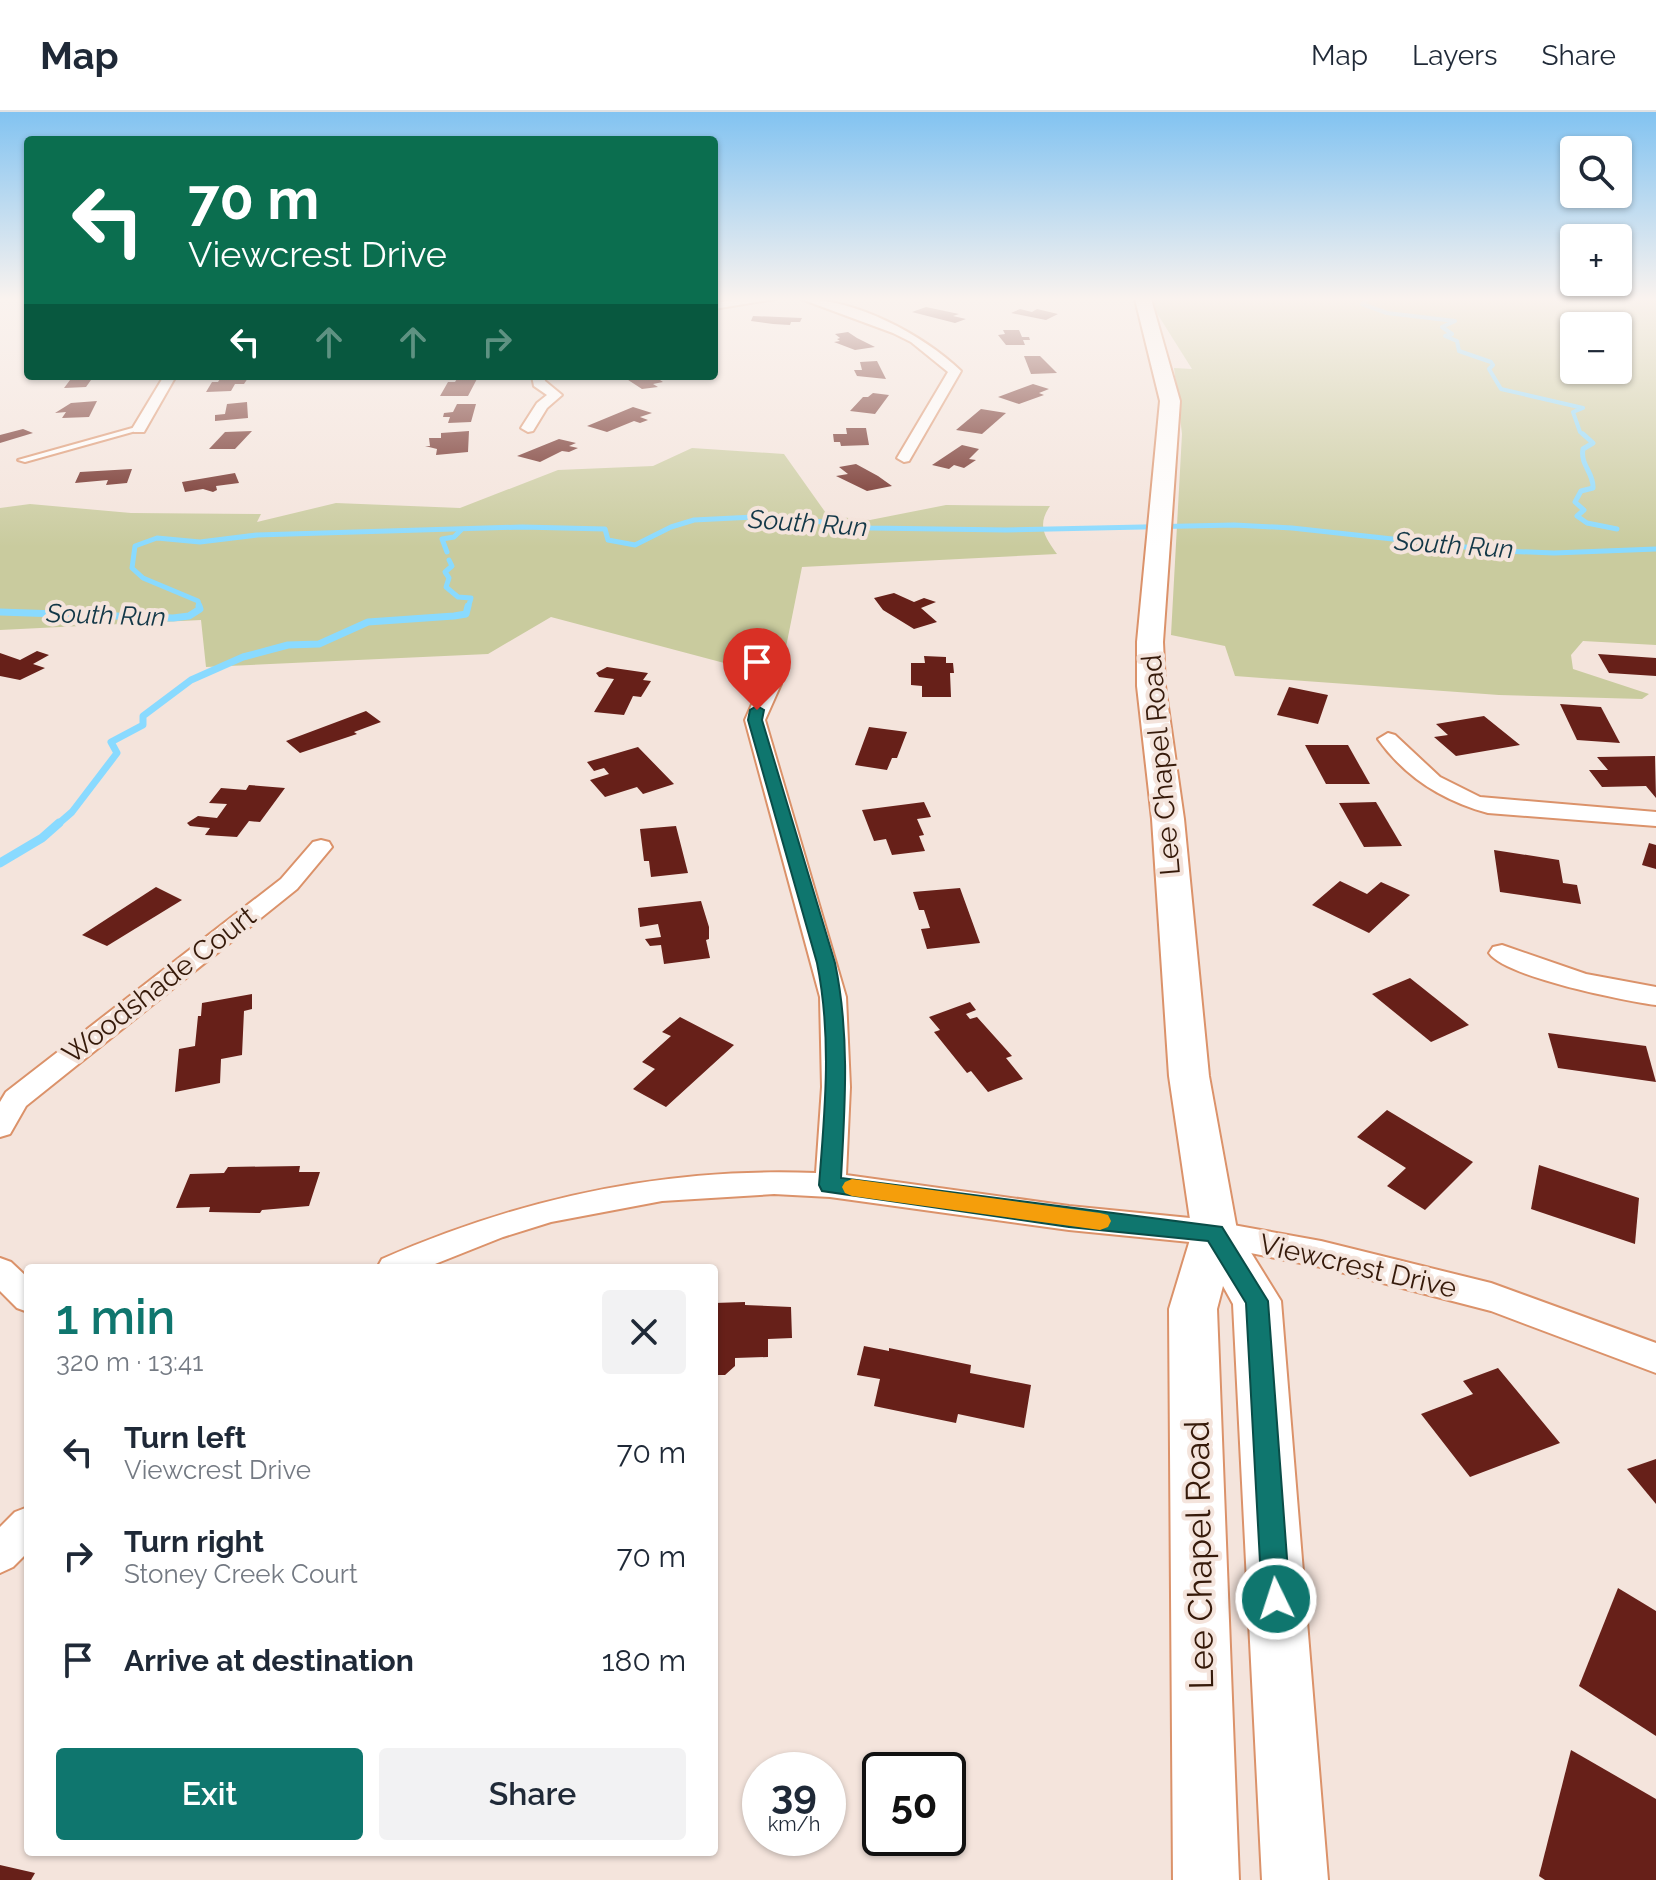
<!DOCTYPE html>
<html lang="en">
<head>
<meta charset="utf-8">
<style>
	body { margin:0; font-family:Raleway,sans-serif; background:#f2f2f3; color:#1f2937; height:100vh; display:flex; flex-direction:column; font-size:30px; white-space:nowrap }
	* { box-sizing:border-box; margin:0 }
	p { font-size:26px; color:#747a83 }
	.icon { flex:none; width:44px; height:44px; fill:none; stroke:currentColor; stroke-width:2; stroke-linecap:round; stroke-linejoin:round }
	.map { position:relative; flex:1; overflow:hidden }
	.side { position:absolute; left:24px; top:1152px; width:694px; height:592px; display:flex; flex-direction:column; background:#fff; border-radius:8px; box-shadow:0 2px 6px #0004 }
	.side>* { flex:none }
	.guide { position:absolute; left:24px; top:24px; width:694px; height:244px; border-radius:8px; box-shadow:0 2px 6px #0004; background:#0b6e4f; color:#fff; overflow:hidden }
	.fabs { position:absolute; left:1560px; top:24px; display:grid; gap:16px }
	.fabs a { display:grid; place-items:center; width:72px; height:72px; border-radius:8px; background:#fff; box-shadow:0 2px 6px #0004; font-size:40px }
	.speed { position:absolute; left:742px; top:1640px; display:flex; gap:16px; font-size:40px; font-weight:700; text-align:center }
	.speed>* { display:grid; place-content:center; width:104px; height:104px; border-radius:50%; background:#fff; box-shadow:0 2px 6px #0004; line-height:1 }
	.speed small { font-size:20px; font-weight:400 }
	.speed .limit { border:4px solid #111; border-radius:12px; background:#fff; color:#111 }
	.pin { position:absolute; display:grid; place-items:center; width:68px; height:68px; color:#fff; margin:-82px -34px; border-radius:50% 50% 50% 0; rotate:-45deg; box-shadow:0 0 8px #0007 }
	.pin .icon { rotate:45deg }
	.me { position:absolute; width:88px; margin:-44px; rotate:356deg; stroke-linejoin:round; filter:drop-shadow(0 0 6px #0008) }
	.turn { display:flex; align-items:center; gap:28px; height:168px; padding:0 32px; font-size:36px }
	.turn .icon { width:104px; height:104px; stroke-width:2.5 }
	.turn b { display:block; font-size:56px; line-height:68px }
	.lanes { display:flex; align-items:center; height:76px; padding:0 32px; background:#0003; justify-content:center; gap:40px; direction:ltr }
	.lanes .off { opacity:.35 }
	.round { display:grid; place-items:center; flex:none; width:84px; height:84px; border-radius:8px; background:#f2f2f3 }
	.head { display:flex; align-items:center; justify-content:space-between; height:136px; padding:0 32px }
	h1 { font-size:48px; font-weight:600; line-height:60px; color:#0f766e }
	.primary-button { display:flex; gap:16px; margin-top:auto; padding:16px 32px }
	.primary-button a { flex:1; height:92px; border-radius:8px; background:#0f766e; color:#fff; font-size:32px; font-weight:600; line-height:92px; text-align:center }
	.primary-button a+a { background:#f2f2f3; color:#1f2937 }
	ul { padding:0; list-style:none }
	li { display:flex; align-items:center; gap:24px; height:104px; padding:0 32px }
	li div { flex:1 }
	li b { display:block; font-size:30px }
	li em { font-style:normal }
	header { display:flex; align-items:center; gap:48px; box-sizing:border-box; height:112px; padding:0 40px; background:#fff; border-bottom:2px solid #e0e1e3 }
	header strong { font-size:38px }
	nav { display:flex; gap:44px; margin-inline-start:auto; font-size:28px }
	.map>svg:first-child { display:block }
	.green { fill:#c9cb9e; fill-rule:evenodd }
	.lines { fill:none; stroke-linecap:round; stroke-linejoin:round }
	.stream-far3 { stroke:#89daff; stroke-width:4 }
	.stream-far2 { stroke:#89daff; stroke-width:5 }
	.stream-far1 { stroke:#89daff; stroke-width:7 }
	.stream { stroke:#89daff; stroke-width:9 }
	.building { fill:#672019 }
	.lane-casing { stroke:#db926a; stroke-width:4 }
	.street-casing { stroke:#db926a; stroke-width:4 }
	.secondary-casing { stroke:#db926a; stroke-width:4 }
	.lane { fill:#fff; fill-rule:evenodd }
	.street { fill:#fff; fill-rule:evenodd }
	.secondary { fill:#fff; fill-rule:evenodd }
	.route { fill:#0f766e; stroke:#0a4d48; stroke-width:2 }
	.slow { fill:#f59e0b }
	.labels { text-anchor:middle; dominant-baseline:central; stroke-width:8; stroke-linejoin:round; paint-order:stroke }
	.far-water-label { font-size:26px; font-style:italic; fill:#123747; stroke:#f4e4dc }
	.street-label { font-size:28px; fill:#361a0a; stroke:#f4e4dc }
	.near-street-label { font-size:34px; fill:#361a0a; stroke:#f4e4dc }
</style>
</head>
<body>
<header>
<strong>Map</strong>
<nav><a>Map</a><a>Layers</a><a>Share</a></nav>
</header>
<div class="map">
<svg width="1656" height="1768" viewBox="0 0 1656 1768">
	<rect width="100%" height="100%" fill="#f4e4dc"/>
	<g class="green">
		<path d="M1148 187H1656V533L1583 529 1571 543 1573 557 1649 582 1642 587 1499 583 1235 564 1225 534 1171 523 1182 322 1174 256 1192 257ZM1574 214H1618V258H1574Z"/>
		<path d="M692 336 784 342 828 404 870 408 946 393 1050 394C1037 413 1044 424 1057 442L802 455 785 540 751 542 728 552 551 505 488 542 206 555 201 508 0 518V396L30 392 131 401 261 402 257 410 336 391 460 396 558 358 653 354Z"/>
	</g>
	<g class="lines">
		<path class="stream-far3" d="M1368 187 1362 192 1387 201 1455 209 1442 215 1452 222 1445 224 1457 229 1459 239 1491 250 1493 253 1489 257 1501 277 1583 296 1573 300 1580 320 1585 324"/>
		<g class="stream-far2">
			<path d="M1583 322 1593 331 1583 337C1580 353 1594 361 1593 376L1581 379 1575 390 1584 398 1577 404 1587 411 1617 417"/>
			<path d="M447 440 442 427 454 425 461 418"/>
			<path d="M449 448 452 454 445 460 449 466 446 475 458 485 471 486 468 496"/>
			<path d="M200 496 198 489 143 466 132 456 135 434 157 426 200 430 257 423 522 415 605 417 608 428 635 433 671 415 694 408 774 404 871 416 1006 418 1234 413 1292 416 1502 439 1554 441 1656 437"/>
		</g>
		<g class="stream-far1">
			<path d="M0 500 173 506 189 504 200 497 199 494"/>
			<path d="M57 713 72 700 117 641 111 630 143 613V604L191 568 243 545 288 533 319 532 368 510 454 504 466 502 468 494"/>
		</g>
		<path class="stream" d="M0 751 42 726 59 711"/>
	</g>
	<g class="building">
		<path d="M926 195 959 202 953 204 966 207 955 211 912 200Z"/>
		<path d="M1020 197 1032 200 1037 197 1058 202 1046 208 1011 201Z"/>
		<path d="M753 204 802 206 800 210H791L790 213 773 212 751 209Z"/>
		<path d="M1003 218H1019L1022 225H1029L1030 228H1023L1025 233H1006L998 223 1005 222Z"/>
		<path d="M848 220 857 226 875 235 855 238 834 230 840 229 837 227 840 226 835 222Z"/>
		<path d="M1024 244H1040L1057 261 1031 262Z"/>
		<path d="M877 249 886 267 857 264 854 258H862L860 250Z"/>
		<path d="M73 264H102L99 268H91L86 275 64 276Z"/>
		<path d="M238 264 248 266 244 272H235L231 279 206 280 212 270H218L221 265Z"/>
		<path d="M622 264H654L663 270 653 272 658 275 642 277Z"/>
		<path d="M458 265H478L468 284H440L448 270H455Z"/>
		<path d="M1033 272 1049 277 1039 281 1044 283 1019 292 998 285Z"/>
		<path d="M873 281 889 283 875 302 850 299 863 285H868Z"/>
		<path d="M97 289 89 305 62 306 66 300 55 301 71 291Z"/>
		<path d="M247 290 248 306 215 309V303L225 302 227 292Z"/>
		<path d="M457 292H476L471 310 448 311 450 305H443L444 301 453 300Z"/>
		<path d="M633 295 652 301 640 305 648 308 640 311 634 309 607 320 587 314Z"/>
		<path d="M981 297 1006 301 982 322 956 318Z"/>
		<path d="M846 316H866L869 333 841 334 840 330H834L833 322H847Z"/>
		<path d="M23 317 33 321 0 331V323Z"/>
		<path d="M252 319 235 337H209L225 320Z"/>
		<path d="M469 319 468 340 436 343 437 337 425 334H430L429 326H441V321Z"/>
		<path d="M559 327 576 331 569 334 578 336 569 340 562 339 540 350 517 344Z"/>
		<path d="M962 333 979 337 969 347 976 348 964 356 954 353 949 357 932 353Z"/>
		<path d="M856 352 878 364 892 374 867 379 836 364 848 362 839 355Z"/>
		<path d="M132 357 127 371 106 373 108 368 75 371 80 360Z"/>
		<path d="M235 361 239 371 216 374 217 378 213 380 203 377 185 380 182 370Z"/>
		<path d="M894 481 914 490 924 486 936 490 921 496 937 510 914 517 883 498 874 486Z"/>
		<path d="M37 539 49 543 33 552 45 556 20 568 0 564V541L20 548Z"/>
		<path d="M1598 542 1656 546V564L1609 561Z"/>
		<path d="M924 544 946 545V551H953L954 561H950L951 585H922V574L911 573V551H925Z"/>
		<path d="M607 555 648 561 643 568 651 569 641 585 633 584 624 603 594 600 614 567 599 565 596 561Z"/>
		<path d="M1289 575 1328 583 1318 612 1277 603Z"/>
		<path d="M1560 592 1601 595 1620 631 1577 628Z"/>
		<path d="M366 599 381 610 354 620 357 622 300 641 286 629Z"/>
		<path d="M1484 604 1520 633 1456 644 1434 625 1448 623 1436 612Z"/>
		<path d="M869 615 907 620 897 646H892L887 658 855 653Z"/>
		<path d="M1305 633H1348L1370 672H1326Z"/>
		<path d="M638 635 674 672 643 682 637 675 605 685 590 668 609 662 604 656 594 659 587 650Z"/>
		<path d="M1655 644 1656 686 1646 674 1602 675 1589 658H1608L1597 645Z"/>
		<path d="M249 673 285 676 260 710 249 709 237 725 205 723 210 716 190 714 187 711 198 704 217 706 227 692 209 691 221 676 246 678Z"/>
		<path d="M924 690 931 705 917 707 924 723 919 724 925 739 892 743 886 727 874 729 862 698Z"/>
		<path d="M1376 690 1402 734 1364 735 1339 691Z"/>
		<path d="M676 714 688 761 651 765 649 749H644L640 717Z"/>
		<path d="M1649 731 1656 733V757L1642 753Z"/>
		<path d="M1494 738 1559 748 1563 771 1577 773 1581 792 1500 780Z"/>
		<path d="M1340 769 1367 782 1381 770 1410 783 1369 821 1312 793Z"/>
		<path d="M156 775 182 788 107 834 82 823Z"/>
		<path d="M960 776 980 831 927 837 921 817 930 816 924 798H919L913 780Z"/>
		<path d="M701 789 709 815V827L706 828 710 846 664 852 661 833 650 834 645 827 661 825 658 812 640 815 638 796Z"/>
		<path d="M1410 866 1469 913 1431 930 1372 882Z"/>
		<path d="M252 882V897L244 899 242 943 221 947 220 971 175 980 179 937 195 934 198 904H201L202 891Z"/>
		<path d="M970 890 976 898 966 902 970 907 977 905 1012 944 1006 946 1023 967 988 980 971 959 967 961 934 920 940 918 929 905Z"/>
		<path d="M680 905 734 933 666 995 633 977 655 957 642 950 671 924 662 920Z"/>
		<path d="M1548 921 1646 934 1656 970 1558 956Z"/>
		<path d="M1387 998 1473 1050 1425 1098 1387 1074 1406 1056 1357 1025Z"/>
		<path d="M1539 1053 1639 1086 1635 1132 1531 1097Z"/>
		<path d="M300 1054 299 1060H320L309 1094 262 1098 260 1101 209 1100 210 1095 176 1096 190 1062 224 1061 228 1055Z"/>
		<path d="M745 1190V1193L791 1195 792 1226 768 1227V1245L735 1246V1254L725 1263H714V1191Z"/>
		<path d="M864 1234 889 1239V1236L971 1253 970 1261 1031 1273 1024 1316 958 1302 956 1311 874 1294 880 1267 857 1263Z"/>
		<path d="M1498 1256 1560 1331 1470 1365 1421 1302 1473 1282 1463 1269Z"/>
		<path d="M1656 1347V1392L1627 1357Z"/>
		<path d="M1618 1476 1656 1499V1624L1579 1574Z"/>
		<path d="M1571 1638 1656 1687V1768H1545L1539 1764Z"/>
		<path d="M0 1753 35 1761 31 1768H0Z"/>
	</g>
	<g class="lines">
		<g class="lane-casing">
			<path id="lane" d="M136 315 143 317 25 350 18 348Z"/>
		</g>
		<g class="street-casing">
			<g id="street">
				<path d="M740 187H775L714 197V191Z"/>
				<path d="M801 187C856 187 922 222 961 259L909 349 904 350 897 346 948 260 911 230 893 221Z"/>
				<path d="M164 264H176L144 320H134L132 317Z"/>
				<path d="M532 264H544L545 269 562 283 547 296 533 319 528 320 521 316 537 291 547 283 534 274Z"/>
				<path d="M771 566 781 572 765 608 846 885 850 975 846 1063 1069 1094 1200 1107 1321 1129 1491 1171 1656 1231V1261L1491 1199 1321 1155 1200 1131 1069 1118 830 1085 774 1082 662 1089 551 1110 503 1125 425 1156H377L382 1147C521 1086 663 1055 816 1061L822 975 820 885 745 608 761 572Z"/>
				<path d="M1388 621 1395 623 1440 665 1480 685 1656 700V714L1488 701C1443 689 1405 665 1378 627Z"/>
				<path d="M321 728 329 730 332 735 297 777 26 994 10 1022 0 1025V990L6 980 281 767 313 730Z"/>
				<path d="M1502 833 1586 862 1656 875V893C1626 889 1505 865 1489 841L1493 835Z"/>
				<path d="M0 1146 11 1150 28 1166V1200L17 1196 0 1179Z"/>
				<path d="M28 1395V1440L13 1455 0 1461V1415L15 1400Z"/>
			</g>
		</g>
		<g class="secondary-casing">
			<path id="secondary" d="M1135 187H1151L1180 289 1163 530 1165 574 1184 707 1209 964 1237 1118 1281 1189 1328 1768H1262L1233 1192 1223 1174 1217 1197 1239 1768H1173L1169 1197 1192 1121 1169 964 1152 707 1137 574V530L1160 289Z"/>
		</g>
		<use href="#lane" class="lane"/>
		<use href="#street" class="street"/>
		<use href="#secondary" class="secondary"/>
	</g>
	<linearGradient id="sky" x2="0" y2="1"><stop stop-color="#82c3f1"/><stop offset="0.43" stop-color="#faf3ef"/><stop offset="1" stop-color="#faf3ef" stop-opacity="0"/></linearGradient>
	<rect width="1656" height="435" fill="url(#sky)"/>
	<path class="route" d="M757 594 764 598 762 608 835 851C850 922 845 994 841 1066L1222 1115 1268 1189 1290 1487 1286 1497 1276 1501 1266 1497 1262 1487 1246 1191 1208 1129 1069 1115 822 1079 819 1073C825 999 832 924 817 851L748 608 750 598Z"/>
	<path class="slow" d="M852 1067 1100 1101 1108 1103 1111 1109 1108 1115 1100 1118 852 1084 845 1081 842 1075 845 1070Z"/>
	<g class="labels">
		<g class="far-water-label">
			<text transform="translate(808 411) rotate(4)">South Run</text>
			<text transform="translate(1454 433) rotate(4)">South Run</text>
			<text transform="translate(106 503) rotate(2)">South Run</text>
		</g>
		<g class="street-label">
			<text transform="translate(1161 653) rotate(-95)">Lee Chapel Road</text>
			<text transform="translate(159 873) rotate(-38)">Woodshade Court</text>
			<text transform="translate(1358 1154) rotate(13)">Viewcrest Drive</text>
		</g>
		<g class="near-street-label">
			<text transform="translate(1199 1443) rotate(-91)">Lee Chapel Road</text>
		</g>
	</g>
</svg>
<div class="fabs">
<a><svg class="icon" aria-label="search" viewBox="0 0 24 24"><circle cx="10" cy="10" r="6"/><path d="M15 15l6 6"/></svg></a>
<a>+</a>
<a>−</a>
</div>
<div class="speed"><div>39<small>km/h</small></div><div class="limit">50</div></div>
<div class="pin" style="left:757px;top:598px;background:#d93025"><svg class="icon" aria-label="arrive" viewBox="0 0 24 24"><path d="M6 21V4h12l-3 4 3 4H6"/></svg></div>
<svg class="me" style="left:1276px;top:1487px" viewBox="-20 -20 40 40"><circle r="17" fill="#0f766e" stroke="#fff" stroke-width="3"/><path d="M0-11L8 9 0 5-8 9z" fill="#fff"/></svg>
<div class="guide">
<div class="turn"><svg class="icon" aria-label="left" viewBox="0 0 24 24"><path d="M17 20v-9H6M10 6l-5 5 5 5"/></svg><div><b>70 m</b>Viewcrest Drive</div></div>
<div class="lanes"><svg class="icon" aria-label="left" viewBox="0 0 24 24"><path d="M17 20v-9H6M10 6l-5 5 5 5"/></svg><svg class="icon off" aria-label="ahead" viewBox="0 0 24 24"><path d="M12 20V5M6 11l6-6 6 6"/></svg><svg class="icon off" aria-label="ahead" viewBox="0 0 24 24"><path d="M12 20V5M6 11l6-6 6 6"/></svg><svg class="icon off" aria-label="right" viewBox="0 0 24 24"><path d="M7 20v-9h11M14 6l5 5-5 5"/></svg></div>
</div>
<section class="side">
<div class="head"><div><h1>1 min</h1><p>320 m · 13:41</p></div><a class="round"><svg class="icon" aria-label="close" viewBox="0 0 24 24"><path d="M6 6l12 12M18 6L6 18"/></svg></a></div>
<ul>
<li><svg class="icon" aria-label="left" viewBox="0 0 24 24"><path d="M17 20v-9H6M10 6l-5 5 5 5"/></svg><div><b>Turn left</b><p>Viewcrest Drive</p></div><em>70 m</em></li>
<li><svg class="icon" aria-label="right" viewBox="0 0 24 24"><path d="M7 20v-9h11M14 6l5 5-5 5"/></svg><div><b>Turn right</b><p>Stoney Creek Court</p></div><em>70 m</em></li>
<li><svg class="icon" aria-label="arrive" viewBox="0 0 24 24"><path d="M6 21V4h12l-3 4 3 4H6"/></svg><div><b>Arrive at destination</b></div><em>180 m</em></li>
</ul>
<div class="primary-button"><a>Exit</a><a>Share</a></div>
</section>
</div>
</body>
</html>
